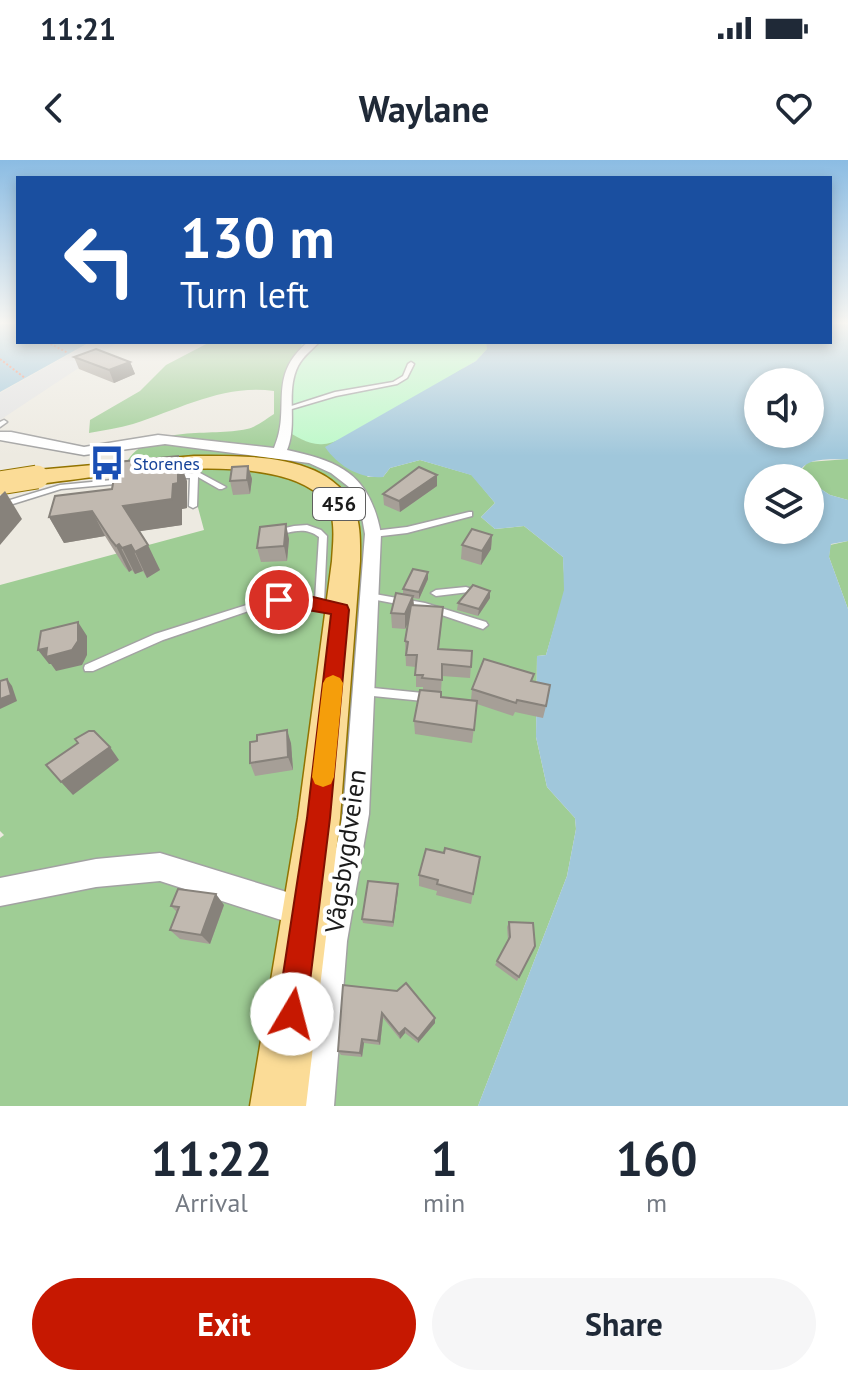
<!DOCTYPE html>
<html lang="en">
<head>
<meta charset="utf-8">
<style>
	body { margin:0; font-family:"PT Sans",sans-serif; background:#f6f6f7; color:#1f2937; height:100vh; display:flex; flex-direction:column; font-size:30px; white-space:nowrap }
	* { box-sizing:border-box; margin:0 }
	p { font-size:26px; color:#747a83 }
	.icon { flex:none; width:44px; height:44px; fill:none; stroke:currentColor; stroke-width:2; stroke-linecap:round; stroke-linejoin:round }
	.map { position:relative; height:946px; overflow:hidden }
	.side { display:flex; flex-direction:column; background:#fff; flex:1 }
	.side>* { flex:none }
	.hud { position:absolute; left:16px; top:16px; width:816px; height:168px; border-radius:0px; box-shadow:0 4px 12px #0003; background:#1a4fa0; color:#fff; overflow:hidden }
	.buttons { position:absolute; left:744px; top:208px; display:grid; gap:16px }
	.buttons a { display:grid; place-items:center; width:80px; height:80px; border-radius:50%; background:#fff; box-shadow:0 4px 12px #0003; font-size:40px }
	.pin { position:absolute; display:grid; place-items:center; width:68px; height:68px; color:#fff; margin:-34px; border:4px solid #fff; border-radius:50%; box-shadow:0 2px 8px #0007 }
	.me { position:absolute; width:88px; margin:-44px; rotate:8deg; stroke-linejoin:round; filter:drop-shadow(0 0 6px #0008) }
	.turn { display:flex; align-items:center; gap:28px; height:168px; padding:0 32px; font-size:36px }
	.turn .icon { width:104px; height:104px; stroke-width:2.5 }
	.turn b { display:block; font-size:56px; line-height:68px }
	.eta { display:flex; justify-content:space-evenly; align-items:center; height:136px; text-align:center }
	.eta b { font-size:48px; font-weight:700; line-height:56px }
	.button { display:flex; gap:16px; margin-top:auto; padding:16px 32px }
	.button a { flex:1; height:92px; border-radius:48px; background:#c61801; color:#fff; font-size:32px; font-weight:700; line-height:92px; text-align:center }
	.button a+a { background:#f6f6f7; color:#1f2937 }
	.status { display:flex; justify-content:space-between; align-items:center; height:56px; padding:0 40px; background:#fff; direction:ltr }
	.status svg { height:22px; fill:currentColor }
	header { display:flex; justify-content:space-between; align-items:center; height:104px; padding:0 32px; background:#fff; font-size:36px; font-weight:700 }
	.map>svg:first-child { display:block }
	.forest { fill:#9fcd95 }
	.park { fill:#bcf9c8 }
	.parking { fill:#e3e3e3 }
	.water { fill:#a0c7db; fill-rule:evenodd }
	.lines { fill:none; stroke-linecap:round; stroke-linejoin:round }
	.service-casing { stroke:#a2a2a2; stroke-width:3 }
	.minor-casing { stroke:#a2a2a2; stroke-width:3 }
	.primary-casing { stroke:#927300; stroke-width:3 }
	.path { stroke:#f98665; stroke-width:2; stroke-dasharray:2 2; stroke-linecap:butt }
	.service { fill:#fff; fill-rule:evenodd }
	.minor { fill:#fff; fill-rule:evenodd }
	.primary { fill:#fbdc97; fill-rule:evenodd }
	.primary-bridge-casing { stroke:#927300; stroke-width:25; stroke-linecap:butt }
	.primary-bridge { stroke:#fbdc97; stroke-width:23 }
	.wall { fill:#a69f97 }
	.shaded-wall { fill:#87827b }
	.building { fill:#c1b9b0; stroke:#87827b; stroke-width:2 }
	.route { fill:#c61801; stroke:#811001; stroke-width:2 }
	.slow { fill:#f59e0b }
	.labels { text-anchor:middle; dominant-baseline:central; stroke-width:8; stroke-linejoin:round; paint-order:stroke }
	.far-transit-label { font-size:18px; fill:#164399; stroke:#fff; text-anchor:start }
	.shield { fill:#fff; stroke:#5f5f5f; stroke-width:2 }
	.shield-label { font-size:20px; font-weight:bold; fill:#1b1b1b }
	.near-street-label { font-size:26px; fill:#1b1b1b; stroke:#fff }
</style>
</head>
<body>
<div class="status"><b>11:21</b><svg viewBox="0 0 49 12"><path d="M0 12V9h3v3zM5 12V6h3v6zM10 12V3h3v9zM15 12V0h3v12zM26 1h20v11H26zM47 4h2v5h-2z"/></svg></div>
<header><svg class="icon" aria-label="back" viewBox="0 0 24 24"><path d="M15 5l-7 7 7 7"/></svg>Waylane<svg class="icon" aria-label="heart" viewBox="0 0 24 24"><path d="M12 20l-8-8c-3-5 5-10 8-4 3-6 11-1 8 4z"/></svg></header>
<div class="map">
<svg width="848" height="946" viewBox="0 0 848 946">
	<rect width="100%" height="100%" fill="#edeae1"/>
	<g class="forest">
		<path d="M210 182H486L367 317H383L390 308 420 300 472 315 495 343 481 357 495 369 524 366 563 397 565 430 546 495 537 496 536 577 547 627 575 658 576 669 567 716 478 946H0V678L4 675 0 671V425L204 370 193 329 194 314 128 300C153 264 210 277 247 269 256 267 266 259 274 254V231C224 224 180 249 133 264 119 268 104 270 89 273L90 260 140 231 166 205Z"/>
		<path d="M848 299V340L830 335 810 322V318L798 314 808 302Z"/>
		<path d="M848 381V449L829 397 830 385Z"/>
	</g>
	<path class="park" d="M302 182H486L487 189 476 201C445 218 352 282 324 284 309 286 297 276 284 270Z"/>
	<path class="parking" d="M91 182H118L0 260V233Z"/>
	<g class="water">
		<path d="M0 164H18V182H90L0 232Z"/>
		<path d="M830 164H848V299C830 300 806 296 798 314L803 318H758V370H810V322L830 335 848 340V381L831 384 829 397 848 449V946H478L567 716 576 669 575 658 547 627 536 577 537 496 546 495 564 430 563 397 524 366 495 369 481 357 495 343 471 315 420 300 390 308 383 317C360 319 338 306 325 287L476 201 487 189 486 182H830ZM758 222H810V274H758Z"/>
	</g>
	<g class="lines">
		<g class="service-casing">
			<g id="service">
				<path d="M411 202 414 204 407 218 397 224 336 236 285 251 282 249 335 232 393 222 403 216 408 204Z"/>
				<path d="M4 260 7 262 0 267V262Z"/>
				<path d="M200 313 226 327 222 329H219L198 317 197 346 193 348 189 346 190 318H171L167 316 171 314Z"/>
				<path d="M123 319 127 321 126 323 61 329 0 348V343L60 325Z"/>
				<path d="M469 352H472V356L407 373 373 377 369 374 373 371 407 367Z"/>
				<path d="M307 365 321 370 327 376 324 442 340 447 342 449 340 451 337 452 309 445 269 444 163 480 93 511H85L84 508 85 505 155 474 269 438 315 440 319 377C305 366 291 372 275 376L271 373 272 371 294 366Z"/>
				<path d="M466 427 469 428 471 430 469 432 436 436 431 433 436 430Z"/>
				<path d="M369 433 425 443 486 462 488 465 483 469 424 449 366 438 364 436Z"/>
				<path d="M363 527 433 534 437 535 439 538 437 541 433 542 363 535 359 534 358 531 359 528Z"/>
			</g>
		</g>
		<g class="minor-casing">
			<g id="minor">
				<path d="M308 182H319C312 190 303 196 298 206 285 232 298 263 287 290 343 302 370 316 381 374L369 654 347 781 334 946H298L317 781 343 654 365 374 360 346 349 327 331 313 309 303 165 284 84 295 0 280V272H11L84 287 158 275 274 288C292 248 266 217 308 182Z"/>
				<path d="M160 693 306 738 316 743 321 753 316 763 306 768 160 721 96 727 0 746V718L96 699Z"/>
			</g>
		</g>
		<g class="primary-casing">
			<path id="primary" d="M194 296C245 296 332 292 355 351 361 367 360 385 360 401L340 658 306 946H250L298 658 332 401C333 383 337 356 325 341 279 285 103 317 37 324L29 322 25 317 29 312 37 310Z"/>
		</g>
		<g class="path">
			<path d="M47 182 68 193"/>
			<path d="M0 199 25 218"/>
		</g>
		<use href="#service" class="service"/>
		<use href="#minor" class="minor"/>
		<use href="#primary" class="primary"/>
		<g class="primary-bridge-casing">
			<path id="primary-bridge" d="M0 323 37 317"/>
		</g>
		<use href="#primary-bridge" class="primary-bridge"/>
	</g>
	<g class="wall">
		<path d="M74 197 130 202 135 214 114 223 79 209Z"/>
		<path d="M248 306 252 319 250 334 233 335 230 321Z"/>
		<path d="M187 321V348L182 349V365L139 371 160 410 147 418 143 411 135 414 132 410 129 412 124 406 105 376 64 383 49 357Z"/>
		<path d="M437 326 400 352 384 345 383 334Z"/>
		<path d="M492 375 491 389 481 405 461 399 462 385Z"/>
		<path d="M289 379 287 401 261 402 257 388Z"/>
		<path d="M428 419 419 439 413 438 414 445 443 447 439 489 472 491 470 518 442 516 441 532 423 530V527H416V507L406 506 405 481 408 463 405 469 392 468 391 453 403 434V429Z"/>
		<path d="M490 431V438L478 456 457 450 458 443Z"/>
		<path d="M532 521 546 546 543 558 515 552 513 556 477 544 472 583 415 574 414 561 441 537 471 540 472 529Z"/>
		<path d="M291 583 293 610 255 616 250 603Z"/>
		<path d="M444 693 480 697 471 744 436 735 437 731 419 726V715Z"/>
		<path d="M398 724V730L393 767 363 763 362 759Z"/>
		<path d="M224 745 210 784 180 779 170 770 177 752 171 746Z"/>
		<path d="M509 762 535 786 517 821 495 805 508 780 507 767Z"/>
		<path d="M343 825 435 858V863L418 883 405 873 400 879 383 858 380 885 364 883 362 897 341 895 338 891Z"/>
	</g>
	<g class="shaded-wall">
		<path d="M130 202 135 214 114 223 109 210Z"/>
		<path d="M178 296 187 321V348L182 349V365L135 372 123 346Z"/>
		<path d="M248 306 252 319 250 334 247 320Z"/>
		<path d="M437 315V326L400 352 399 341Z"/>
		<path d="M5 331 22 359 0 385V336Z"/>
		<path d="M92 351 105 376 64 383 49 357Z"/>
		<path d="M286 364 289 379 287 401 284 386Z"/>
		<path d="M492 375 491 389 481 405 482 391Z"/>
		<path d="M119 384 132 410 129 412 116 386Z"/>
		<path d="M131 385 143 411 135 414 122 388Z"/>
		<path d="M148 385 160 410 147 418 135 392Z"/>
		<path d="M428 412V419L419 439V432Z"/>
		<path d="M490 431V438L478 456 479 449Z"/>
		<path d="M413 436 414 450 405 469V454Z"/>
		<path d="M78 462 87 476V495L82 505 56 511 51 504H49L38 490Z"/>
		<path d="M7 519 12 526 17 541 0 549V539Z"/>
		<path d="M287 570 291 583 293 610 288 597Z"/>
		<path d="M110 587 119 600 73 635 61 622Z"/>
		<path d="M398 724V730L393 767V762Z"/>
		<path d="M216 734 224 745 210 784 201 775Z"/>
		<path d="M382 853 383 858 380 885 378 881Z"/>
		<path d="M435 858V863L418 883V879Z"/>
		<path d="M405 868V873L400 879 399 874Z"/>
		<path d="M362 879 364 883 362 897 360 893Z"/>
	</g>
	<g class="building">
		<path d="M96 189 130 202 109 210 74 197Z"/>
		<path d="M178 296V323L173 324 172 339 123 346 148 385 135 392 131 385 122 388 119 384 116 386 111 380 92 351 49 357 55 336 112 329 117 302Z"/>
		<path d="M248 306 247 320 230 321 232 307Z"/>
		<path d="M419 307 437 315 399 341 383 334Z"/>
		<path d="M286 364 284 386 257 388 260 367Z"/>
		<path d="M472 369 492 375 482 391 462 385Z"/>
		<path d="M413 409 428 412 419 432 403 429Z"/>
		<path d="M473 425 490 431 479 449 458 443Z"/>
		<path d="M396 433 413 436 405 454 391 453Z"/>
		<path d="M411 445 443 447 438 489 472 491 471 507 442 504V520L422 518 423 515H415L417 495H406L408 482 405 481Z"/>
		<path d="M78 462V481L72 490 46 497 47 488 38 490 41 471Z"/>
		<path d="M484 499 534 514 531 521 550 525 546 546 517 540 516 543 472 529Z"/>
		<path d="M7 519 11 535 0 539V521Z"/>
		<path d="M420 530 441 532V537L477 541 474 570 414 561Z"/>
		<path d="M287 570 288 597 250 603V582L257 581V575Z"/>
		<path d="M89 571H94L110 587 61 622 46 605 78 583 75 579Z"/>
		<path d="M445 688 480 697 473 734 437 724 438 720 419 715 426 689 444 693Z"/>
		<path d="M368 721 398 724 393 762 362 759Z"/>
		<path d="M178 729 216 734 201 775 170 770 179 747 171 746Z"/>
		<path d="M509 762 533 763 535 786 519 817 497 801 510 777Z"/>
		<path d="M406 823 435 858 418 879 405 868 399 874 382 853 378 881 362 879 360 893 338 891 343 825 397 831Z"/>
	</g>
	<linearGradient id="sky" x2="0" y2="1"><stop stop-color="#8bbce3"/><stop offset="0.55" stop-color="#f7f6f2"/><stop offset="1" stop-color="#f7f6f2" stop-opacity="0"/></linearGradient>
	<rect width="848" height="296" fill="url(#sky)"/>
	<path class="route" d="M279 434 309 436 347 445 349 450 330 658 306 854 302 865 292 869 281 865 277 854 307 658 331 454 273 444 270 440 273 436Z"/>
	<path class="slow" d="M333 515 340 518 343 523 334 617 331 624 323 627 315 624 312 617 323 523 326 518Z"/>
	<defs>
		<g id="bus-bare" transform="scale(2.76)"><path d="M-5-6H5V4H4V6H2V4H-2V6H-4V4H-5ZM-3.5-4V0h7V-4ZM-3.5 1.2v1.5H-2V1.2ZM2 1.2v1.5H3.5V1.2Z" fill="#1a4fb4" stroke="#fff" stroke-width="2.5" paint-order="stroke"/></g>
	</defs>
	<g fill-rule="evenodd">
		<use href="#bus-bare" x="107" y="303"/>
	</g>
	<g class="labels">
		<g class="far-transit-label">
			<text x="133" y="303">Storenes</text>
		</g>
		<rect class="shield" x="313" y="328" width="52" height="32" rx="6"/>
		<g class="shield-label">
			<text x="339" y="344">456</text>
		</g>
		<g class="near-street-label">
			<text transform="translate(345 691) rotate(-82)">Vågsbygdveien</text>
		</g>
	</g>
</svg>
<div class="buttons">
<a><svg class="icon" aria-label="sound" viewBox="0 0 24 24"><path d="M4 9h4l5-4v14l-5-4H4zM17 9q2 3 0 6"/></svg></a>
<a><svg class="icon" aria-label="layers" viewBox="0 0 24 24"><path d="M12 4l9 5-9 5-9-5zM3 14l9 5 9-5"/></svg></a>
</div>
<div class="pin" style="left:279px;top:440px;background:#d93025"><svg class="icon" aria-label="arrive" viewBox="0 0 24 24"><path d="M6 21V4h12l-3 4 3 4H6"/></svg></div>
<svg class="me" style="left:292px;top:854px" viewBox="-20 -20 40 40"><circle r="19" fill="#fff"/><path d="M0-13L10 11 0 6-10 11z" fill="#c61801"/></svg>
<div class="hud">
<div class="turn"><svg class="icon" aria-label="left" viewBox="0 0 24 24"><path d="M17 20v-9H6M10 6l-5 5 5 5"/></svg><div><b>130 m</b>Turn left</div></div>
</div>
</div>
<section class="side">
<div class="eta">
<div><b>11:22</b><p>Arrival</p></div>
<div><b>1</b><p>min</p></div>
<div><b>160</b><p>m</p></div>
</div>
<div class="button"><a>Exit</a><a>Share</a></div>
</section>
</body>
</html>
